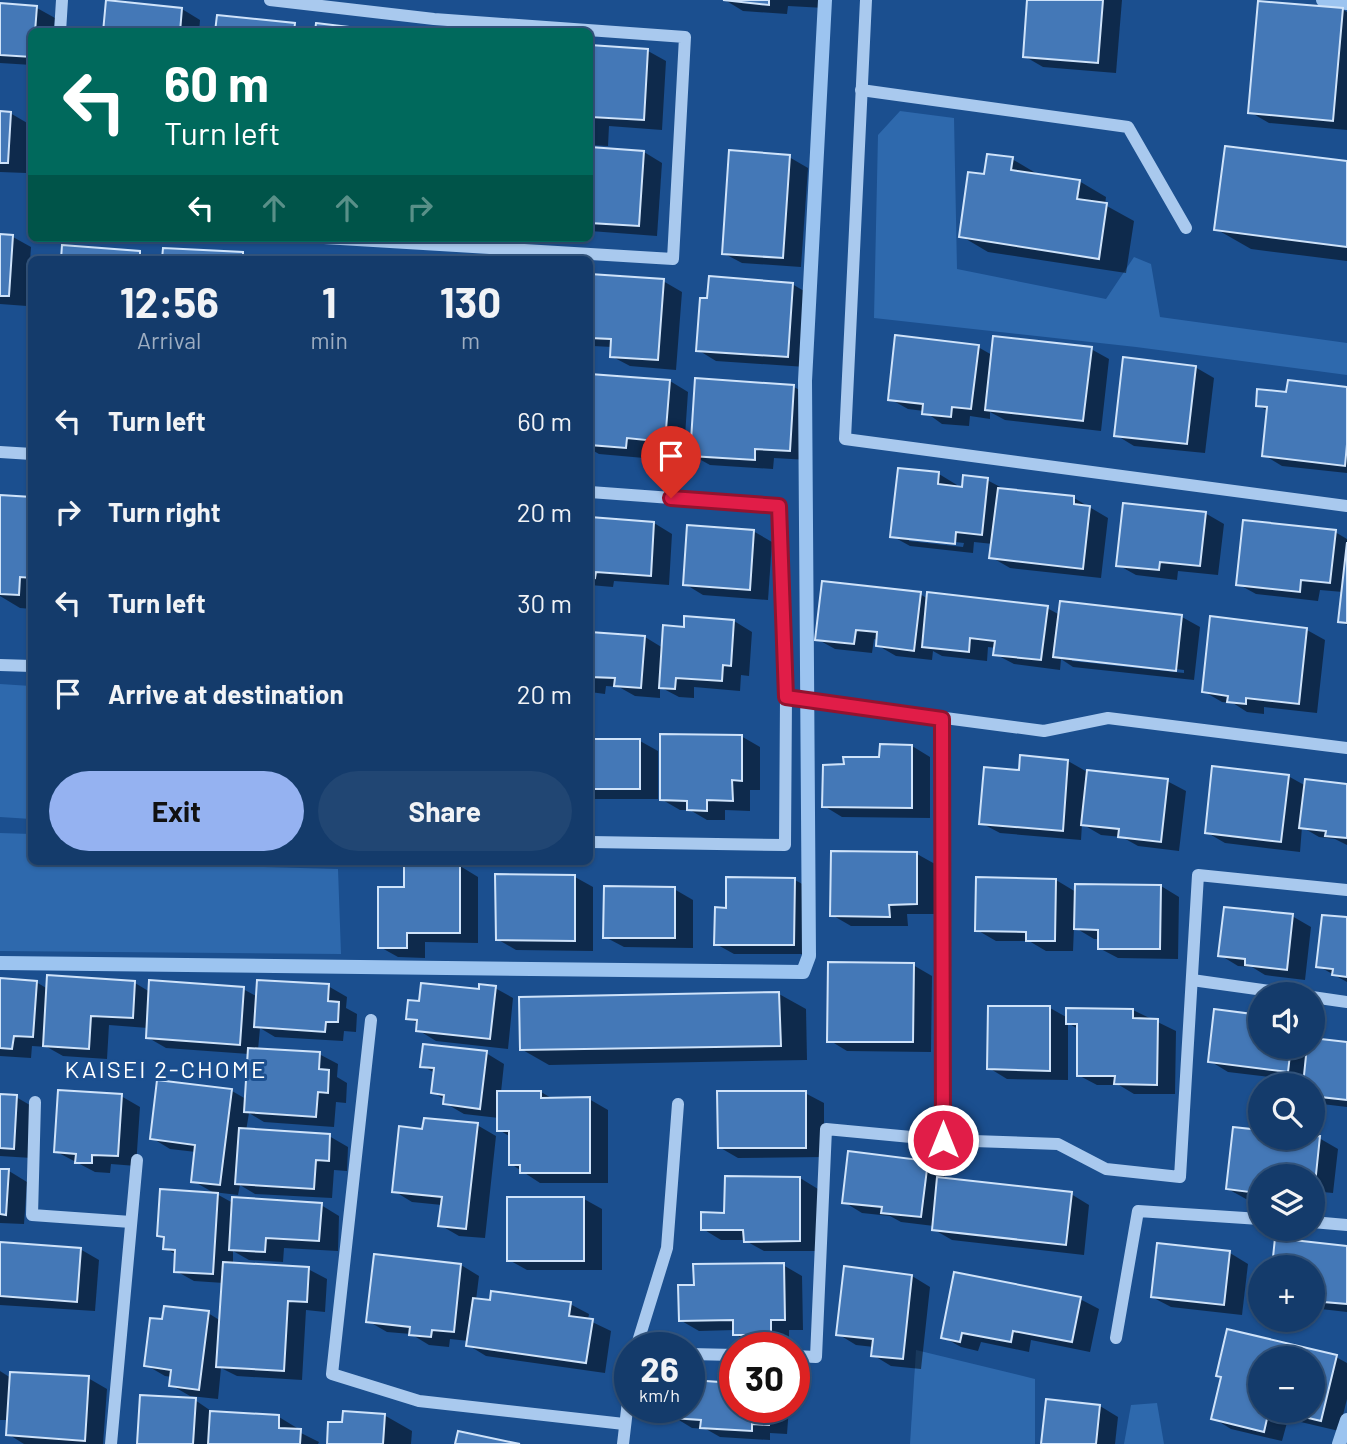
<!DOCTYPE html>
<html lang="en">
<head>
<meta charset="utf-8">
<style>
	body { margin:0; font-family:Barlow,sans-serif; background:#214673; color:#f1f3f6; height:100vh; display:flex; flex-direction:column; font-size:26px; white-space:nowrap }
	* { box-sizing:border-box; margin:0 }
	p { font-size:23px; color:#9dadc1 }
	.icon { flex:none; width:38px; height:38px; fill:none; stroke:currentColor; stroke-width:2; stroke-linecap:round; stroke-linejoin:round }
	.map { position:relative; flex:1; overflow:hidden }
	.side { position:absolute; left:28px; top:256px; width:565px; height:609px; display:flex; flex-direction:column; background:#143b6b; border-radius:10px; box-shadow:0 2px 5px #0004,0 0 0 2px #33557e }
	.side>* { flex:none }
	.guide { position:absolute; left:28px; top:28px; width:565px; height:214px; border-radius:10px; box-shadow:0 2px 5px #0004,0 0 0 2px #33557e; background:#00695c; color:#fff; overflow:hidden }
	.fabs { position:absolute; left:1248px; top:982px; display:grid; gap:14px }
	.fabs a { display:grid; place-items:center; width:77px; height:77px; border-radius:50%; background:#143b6b; box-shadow:0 2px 5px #0004,0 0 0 2px #33557e; font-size:35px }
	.speed { position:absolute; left:614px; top:1332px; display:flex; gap:14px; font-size:35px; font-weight:700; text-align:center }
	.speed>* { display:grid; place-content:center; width:91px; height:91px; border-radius:50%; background:#143b6b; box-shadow:0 2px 5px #0004,0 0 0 2px #33557e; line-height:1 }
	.speed small { font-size:18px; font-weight:400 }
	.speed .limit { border:10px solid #d22; background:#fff; color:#111 }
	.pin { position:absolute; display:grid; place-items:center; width:60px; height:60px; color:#fff; margin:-72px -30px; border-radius:50% 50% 50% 0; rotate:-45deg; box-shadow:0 0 7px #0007 }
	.pin .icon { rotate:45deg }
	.me { position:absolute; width:77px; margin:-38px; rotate:0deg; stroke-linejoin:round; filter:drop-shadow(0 0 5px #0008) }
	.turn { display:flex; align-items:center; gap:24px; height:147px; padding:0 21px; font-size:32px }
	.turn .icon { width:91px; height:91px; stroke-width:2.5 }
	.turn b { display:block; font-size:49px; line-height:60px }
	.lanes { display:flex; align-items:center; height:66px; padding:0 21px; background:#0003; justify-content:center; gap:35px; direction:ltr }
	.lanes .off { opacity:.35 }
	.eta { display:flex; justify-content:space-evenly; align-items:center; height:119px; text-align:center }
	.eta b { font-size:42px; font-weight:700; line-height:49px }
	.cta { display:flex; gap:14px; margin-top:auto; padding:14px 21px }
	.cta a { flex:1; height:80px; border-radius:42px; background:#95b2f1; color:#111; font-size:28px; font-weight:700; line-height:80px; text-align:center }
	.cta a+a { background:#214673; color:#f1f3f6 }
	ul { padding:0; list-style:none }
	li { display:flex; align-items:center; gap:21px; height:91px; padding:0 21px }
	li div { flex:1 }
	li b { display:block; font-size:26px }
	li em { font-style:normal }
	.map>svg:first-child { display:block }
	.green { fill:#2e69ad }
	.shadow { fill:#0007; fill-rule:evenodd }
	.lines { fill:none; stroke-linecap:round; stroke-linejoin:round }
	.stream { stroke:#9cc4f0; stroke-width:14 }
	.building { fill:#4478b7; stroke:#cfe3fa; stroke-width:2 }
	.minor { stroke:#a9c9ee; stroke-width:12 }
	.route-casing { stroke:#92132f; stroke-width:18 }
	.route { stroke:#e11d48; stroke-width:12 }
	.labels { text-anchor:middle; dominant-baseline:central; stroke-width:6; stroke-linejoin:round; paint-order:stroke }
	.neighbourhood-label { font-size:24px; letter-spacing:2px; fill:#fff; stroke:#1b4f8f }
</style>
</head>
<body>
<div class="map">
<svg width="1347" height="1444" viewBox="0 0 1347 1444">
	<rect width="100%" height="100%" fill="#1b4f8f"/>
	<g class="green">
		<path d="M900 111 954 118 957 269 1106 299 1134 257 1151 264 1160 317 1347 343V375L1136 347 874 318 878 135Z"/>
		<path d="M0 684 31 686V819L0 817Z"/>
		<path d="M0 833 31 834 32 861H257L264 867 338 869 341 954 0 951Z"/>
		<path d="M916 1350 1035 1379V1444H910Z"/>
		<path d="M1157 1403 1164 1444H1124L1131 1405Z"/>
	</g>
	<g class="shadow">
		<path d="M725 0H825V8L788 6 787 14 743 11Z"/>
		<path d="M1029 0H1122L1116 73 1043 67 1024 56Z"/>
		<path d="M0 5 37 8 55 18 54 32H32V65L0 63Z"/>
		<path d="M182 9 200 20 199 32H105Z"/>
		<path d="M1342 9 1347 12V130L1269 123 1250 112Z"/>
		<path d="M294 25 306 32H217Z"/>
		<path d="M590 47 648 51 666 61 662 130 609 126 608 146 590 145Z"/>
		<path d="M0 113H10L29 124 26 173 0 172Z"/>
		<path d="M590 149 644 152 662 163 657 236 590 231Z"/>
		<path d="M789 157 808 168 801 267 742 263 723 253Z"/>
		<path d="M1012 159 1039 175 1079 181 1106 197 1105 205 1134 221 1126 273 988 252 961 236 985 176Z"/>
		<path d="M1347 163V261L1251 249 1216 229Z"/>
		<path d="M0 236 13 237 31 247 27 306 0 304Z"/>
		<path d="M140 253 151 259H62Z"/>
		<path d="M590 276 663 281 682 292 676 370 630 366 611 356 612 347 593 346 592 353 590 352Z"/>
		<path d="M792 284 811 295 806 367 716 361 698 350Z"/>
		<path d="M978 347 992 355 1091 349 1109 359 1101 431 1005 420 990 412V419L970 416 969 426 942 424 924 411 908 409 890 399Z"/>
		<path d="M1195 367 1214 378 1205 453 1134 446 1116 435Z"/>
		<path d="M590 376 670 381 688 392 684 451 646 448 644 458 599 454 590 449Z"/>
		<path d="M794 387 812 397 808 460 774 458 773 469 710 465 692 455Z"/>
		<path d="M1347 388V473L1282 466 1264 455 1268 411 1257 405 1288 394Z"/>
		<path d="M939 474 957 485 956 488 963 489 987 480 1006 490 1074 498 1108 518 1101 578 1010 568 991 557 993 544 974 542 973 553 910 546 892 536ZM909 537 964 543 963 547 909 541Z"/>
		<path d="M0 497 32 499V609L20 608 0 596Z"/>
		<path d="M1205 513 1224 524 1218 575 1178 571 1177 580 1136 575 1118 565Z"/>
		<path d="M590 519 654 523 672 534 669 585 614 581 613 587 590 585Z"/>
		<path d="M753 531 772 542 768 600 703 595 685 584Z"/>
		<path d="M1335 532 1347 539V625L1340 621 1343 592 1320 590 1318 601 1256 594 1238 584Z"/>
		<path d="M920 594 928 599 1047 608 1060 615 1182 617 1200 627 1194 680 1073 667 1061 659 1060 670 1014 664 995 654 996 648 988 647 987 661 942 656 933 651 932 660 896 656 877 645 878 640 874 639 872 653 835 649 817 639ZM1072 657 1184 670V673L1072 661Z"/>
		<path d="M1211 618 1307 630 1325 640 1317 713 1264 707V714L1247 712 1233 703 1222 702 1203 691Z"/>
		<path d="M734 621 752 632 749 676 741 675 740 691 694 687V698L679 697 660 687V698L635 696 619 687 606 686 605 694 590 692V633L645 637 663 648 685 629Z"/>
		<path d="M741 736 760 747V790H750V811L725 810V820H707L690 810H680L661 799Z"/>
		<path d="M590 741H640L658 751V799H590Z"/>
		<path d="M912 746 930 757V818L842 817 824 806 845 766 881 759Z"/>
		<path d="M1068 761 1089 773 1167 781 1186 791 1179 851 1138 846 1122 837 1101 835 1082 824 1081 840 1000 833 981 823 1020 772Z"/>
		<path d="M1288 776 1306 786 1347 785V845L1335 839 1319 837 1302 827 1300 852 1225 843 1206 832Z"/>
		<path d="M917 854 935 864V914H907L908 926H851L832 915Z"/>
		<path d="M460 866 478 877V943L425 942V958L398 957 380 947 405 889Z"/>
		<path d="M575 877 593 887V951L516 950 497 939Z"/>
		<path d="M795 880 813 890 812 954H734L716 944 728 910Z"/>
		<path d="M1056 880 1076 892 1161 886 1179 897 1178 959 1118 958 1099 948V939H1094L1074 927 1073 951H1046L1029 941H996L977 930Z"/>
		<path d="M674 889 693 900V948L624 947 605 937Z"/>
		<path d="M1292 916 1311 927 1305 980 1265 975 1252 967 1238 966 1220 955Z"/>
		<path d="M1347 919V982L1318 966Z"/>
		<path d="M913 965 932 976 931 1052 847 1051 829 1040Z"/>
		<path d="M0 980 36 982 48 989 135 983 150 992 243 989 258 997 328 986 347 997 346 1008 357 1014 356 1032 344 1031 343 1041 275 1037 260 1028 258 1050 319 1054 338 1064 337 1077 347 1083 346 1103 336 1102 334 1127 264 1122 249 1113 246 1131 329 1136 348 1147 347 1171 334 1170 332 1198 255 1194 240 1185 238 1195 213 1192 233 1203 321 1205 339 1216 338 1251 284 1248 283 1262 249 1260 233 1251V1264L308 1269 327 1279 325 1312 306 1310 302 1380 237 1376 221 1368 218 1399 190 1396 171 1385 172 1377 165 1376 146 1365 164 1321 208 1313 221 1321 224 1283 194 1281 176 1271 177 1255 165 1248V1239L158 1235 216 1194 193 1181 196 1152 170 1149 152 1138 232 1091 246 1099 249 1054 166 1048 147 1037 148 1028 109 1025 107 1059 63 1056 47 1047 32 1046 31 1058 0 1056Z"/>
		<path d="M495 988 513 998 508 1049 436 1041 418 1030 419 1024 408 1018 421 1003Z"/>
		<path d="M779 994 806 1009 807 1060 549 1065 521 1049Z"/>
		<path d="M1050 1008 1068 1018V1010H1133L1176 1031 1175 1094H1134L1119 1085H1097L1078 1075V1029L1068 1023V1080L1007 1079 989 1068Z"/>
		<path d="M1260 1017V1046L1347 1044V1107L1322 1104 1312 1099V1085H1304L1305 1081 1228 1072 1210 1061Z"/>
		<path d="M486 1053 504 1064 501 1092H541L553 1099H589L608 1110V1183H540L511 1164V1137L499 1130V1118L464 1114 445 1103V1100L433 1092 435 1073 422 1066Z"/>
		<path d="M805 1093 824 1103V1157L738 1158 719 1147Z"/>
		<path d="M0 1096 16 1097 35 1108 32 1158 0 1156Z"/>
		<path d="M121 1096 140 1107 136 1166 111 1164 110 1173 95 1172 55 1151Z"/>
		<path d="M477 1125 496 1136 485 1238 459 1236 440 1225 442 1205 412 1202 394 1191 424 1131Z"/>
		<path d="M1260 1131V1138H1319L1338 1149 1333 1193 1312 1191V1176H1260V1201L1246 1199 1228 1189Z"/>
		<path d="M927 1162 945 1173V1180L1071 1194 1089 1205 1084 1255 952 1240 933 1229 934 1226 901 1222 890 1216 862 1213 844 1202Z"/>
		<path d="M0 1170 9 1171 27 1182 24 1224 0 1223Z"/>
		<path d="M800 1178 818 1189V1251H764L744 1240H721L703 1229 726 1214Z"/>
		<path d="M584 1199 602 1209V1270H527L509 1260Z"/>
		<path d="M0 1244 80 1249 99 1260 95 1311 0 1305Z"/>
		<path d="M1158 1245 1230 1253 1248 1264 1242 1315 1171 1307 1152 1297Z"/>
		<path d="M1347 1247V1312L1312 1308V1267H1274Z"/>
		<path d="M461 1265 479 1276 476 1300 570 1304 589 1314 588 1320 611 1331 605 1373 486 1356 468 1345 469 1341 450 1339 449 1347 429 1345 411 1334 387 1332 368 1321Z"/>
		<path d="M783 1265 802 1276 803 1330H789V1345H753L735 1334V1330L699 1331 680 1320 695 1287Z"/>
		<path d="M845 1268 912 1276 930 1287 921 1369 891 1366 873 1355 874 1347 856 1345 838 1334Z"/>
		<path d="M1080 1299 1099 1309 1090 1352 1031 1340 1029 1352 981 1342 978 1351 961 1347 943 1337Z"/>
		<path d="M1228 1331 1336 1357 1347 1363V1399L1339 1431 1288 1419 1282 1441 1231 1429 1213 1418 1223 1378ZM1260 1358H1312V1410H1260Z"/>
		<path d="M0 1371 11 1378H88L107 1389 103 1444H24L8 1434V1420H0Z"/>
		<path d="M690 1382 735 1384V1407H789L787 1434 770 1433V1440L720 1437 706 1429 692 1428 674 1417V1407H690Z"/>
		<path d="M195 1400 214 1413 279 1417 297 1428V1431L319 1442 318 1444H139Z"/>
		<path d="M1100 1406 1118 1417 1115 1444H1043Z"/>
		<path d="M384 1415 412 1431 411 1444H328L344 1424Z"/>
	</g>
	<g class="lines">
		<g class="stream">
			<path d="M1323 0 1347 3"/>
			<path d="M0 963 803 972 809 956 805 381 825 0"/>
			<path d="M1339 1444 1347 1420"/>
		</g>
	</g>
	<g class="building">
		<path d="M106 0 182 8 180 32H103Z"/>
		<path d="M723 0H769V5Z"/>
		<path d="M1027 0H1103L1098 63 1023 57Z"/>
		<path d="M1258 1 1343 8 1333 121 1248 113Z"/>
		<path d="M0 3 37 6 35 32H32V57L0 55Z"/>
		<path d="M217 15 295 23 294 32H215Z"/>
		<path d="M316 23 391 32H315Z"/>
		<path d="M590 45 648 49 644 120 591 117 590 133Z"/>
		<path d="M0 111 11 112 8 163H0Z"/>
		<path d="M1225 146 1347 161V247L1214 230Z"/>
		<path d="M590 147 644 151 639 226 590 223Z"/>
		<path d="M729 150 790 155 783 258 722 254Z"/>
		<path d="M987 154 1013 157 1011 170 1080 180 1077 199 1107 203 1099 259 959 237 968 172 984 174Z"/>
		<path d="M0 234 13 235 9 296H0Z"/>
		<path d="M62 245 140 251V259H61Z"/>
		<path d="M163 248 243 252V259H162Z"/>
		<path d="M590 274 664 279 658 360 610 357 611 339 590 338Z"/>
		<path d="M709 276 793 283 788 357 696 351 700 298H707Z"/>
		<path d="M895 335 979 345 971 409 952 407 951 417 922 414 923 404 888 400Z"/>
		<path d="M993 336 1092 347 1083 421 985 410Z"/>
		<path d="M1123 357 1196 366 1187 444 1114 436Z"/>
		<path d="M590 374 670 380 665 442 627 438 626 448 590 445Z"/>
		<path d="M695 378 794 385 790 451 755 449V460L690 456Z"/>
		<path d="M1288 380 1347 387V444L1345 466 1262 456 1267 407 1256 406 1257 389 1286 392Z"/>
		<path d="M898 468 939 472 938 484 962 487 963 475 988 478 982 535 956 532 955 544 890 537Z"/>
		<path d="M998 488 1074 496V504L1090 506 1083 569 989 558Z"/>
		<path d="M0 495 32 497V578L20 577 19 595 0 594Z"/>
		<path d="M1123 503 1206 512 1200 566 1160 562 1159 570 1116 566Z"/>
		<path d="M590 517 654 522 651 576 596 572 595 578 590 577Z"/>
		<path d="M1243 520 1336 530 1330 583 1301 580 1300 592 1236 585Z"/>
		<path d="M687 525 754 530 750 590 683 585Z"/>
		<path d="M1347 542V623L1338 622Z"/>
		<path d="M822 581 921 592 914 651 876 646 877 632 856 630 854 644 815 640Z"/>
		<path d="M927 592 1048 606 1041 660 993 655 995 641 970 638 969 652 922 647Z"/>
		<path d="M1060 601 1182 615 1176 671 1053 657Z"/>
		<path d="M684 616 734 620 731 666 723 665 722 681 676 678 675 689 659 688 663 625 684 627Z"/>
		<path d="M1210 616 1307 628 1299 704 1246 698V704L1227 702 1228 696 1202 692Z"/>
		<path d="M590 632 645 636 641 688 614 686 615 678 590 677Z"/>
		<path d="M660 734 742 735V781L732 780 733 801 707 800V811L687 810V801L660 800Z"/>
		<rect x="590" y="739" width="50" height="50"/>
		<path d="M880 744 912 745V808L822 807 823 765 844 764 843 757H879Z"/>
		<path d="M1020 755 1068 760 1063 831 979 824 984 767 1019 770Z"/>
		<path d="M1212 766 1289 775 1281 842 1205 833Z"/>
		<path d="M1087 770 1168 779 1161 842 1118 837 1119 829 1081 825Z"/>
		<path d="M1305 779 1347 784V838L1325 836 1326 831 1299 828Z"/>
		<path d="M831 851 917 852V904L889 905 890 917 830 916Z"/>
		<path d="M404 864 460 865V933H407V948H378V887H404Z"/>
		<path d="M495 874 575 875V941L496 940Z"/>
		<path d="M726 877 795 878 794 945H714L715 907 726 908Z"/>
		<path d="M976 877 1056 879 1055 941H1026V932L975 931Z"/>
		<path d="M1075 884 1161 885 1160 949H1098V930L1074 929Z"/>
		<path d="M604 886 675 887V938H603Z"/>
		<path d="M1224 907 1293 914 1287 970 1245 965V959L1218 956Z"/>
		<path d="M1322 915 1347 917V977L1332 975 1333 969 1316 967Z"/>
		<path d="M828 962 914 963 913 1042H827Z"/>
		<path d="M47 975 135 981 133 1018 91 1016 89 1049 43 1046Z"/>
		<path d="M0 978 37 981 33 1037 14 1036 12 1049 0 1048Z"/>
		<path d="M149 980 244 987 240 1045 146 1038Z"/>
		<path d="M257 980 329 984 328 1001 339 1002 338 1022H326L325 1032 254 1027Z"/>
		<path d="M421 983 479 989V984L496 986 490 1039 416 1031 417 1020 406 1019 408 1000 419 1001Z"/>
		<path d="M779 992 781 1046 520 1050 519 997Z"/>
		<path d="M988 1006H1050V1071L987 1069Z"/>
		<path d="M1066 1008 1133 1009V1018L1158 1019 1157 1085 1114 1084 1115 1076H1077V1024H1066Z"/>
		<path d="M1214 1009 1260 1015V1046H1291L1288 1072 1208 1062Z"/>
		<path d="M1312 1038 1347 1042V1100L1312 1096V1085H1303L1307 1046H1312Z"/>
		<path d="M423 1044 487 1051 480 1109 443 1104 444 1095 431 1093 434 1068 420 1067Z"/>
		<path d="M248 1048 320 1052 319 1069 329 1070 328 1093 318 1092 316 1117 244 1112Z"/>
		<path d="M157 1080 232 1089 220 1185 191 1182 195 1145 150 1139Z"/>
		<path d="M58 1090 122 1094 118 1156 92 1155V1163H75L76 1154 54 1152Z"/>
		<path d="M497 1091H541V1098L590 1097V1173H520V1165H509V1131H497Z"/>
		<path d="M717 1091H806V1148H718Z"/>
		<path d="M0 1094 17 1095 14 1149 0 1148Z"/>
		<path d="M424 1118 478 1123 466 1229 438 1226 442 1197 392 1192 399 1126 422 1129Z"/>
		<path d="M1233 1127 1260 1130V1138L1320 1136 1315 1184H1312V1176H1260L1257 1193 1226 1189Z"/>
		<path d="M239 1128 330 1134 329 1161 316 1160 314 1189 235 1184Z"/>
		<path d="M848 1151 928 1161 921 1217 881 1213 882 1207 842 1203Z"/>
		<path d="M0 1169H9L6 1215 0 1214Z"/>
		<path d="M725 1176 800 1177V1241L744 1242 743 1230H701V1212L724 1213Z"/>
		<path d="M937 1177 1072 1192 1066 1245 932 1230Z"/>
		<path d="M160 1189 218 1193 213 1274 174 1272 175 1250 163 1249 164 1237 157 1236Z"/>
		<path d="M232 1197 322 1203 319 1241 266 1238 265 1252 229 1250Z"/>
		<rect x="507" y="1197" width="77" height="64"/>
		<path d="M1275 1238 1347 1246V1304L1312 1301V1267H1272Z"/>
		<path d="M0 1242 81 1248 77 1302 0 1296Z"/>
		<path d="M1157 1243 1230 1251 1224 1305 1151 1297Z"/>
		<path d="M374 1254 461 1264 454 1332 432 1330 431 1337 409 1335 410 1327 366 1322Z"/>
		<path d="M223 1262 309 1267 307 1302 288 1301 284 1371 216 1367Z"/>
		<path d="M784 1263 785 1320H771V1335H733V1320L679 1321 678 1285H694L693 1264Z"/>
		<path d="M844 1266 912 1275 903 1359 871 1356 873 1339 836 1335Z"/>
		<path d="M954 1272 1081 1297 1072 1342 1013 1331 1011 1342 962 1333 960 1342 941 1338Z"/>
		<path d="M491 1291 571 1302 569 1316 593 1319 586 1363 466 1346 473 1298 490 1300Z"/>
		<path d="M164 1306 209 1311 199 1390 169 1386 171 1370 144 1366 150 1318 162 1319Z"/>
		<path d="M1227 1329 1337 1355 1321 1421 1275 1410H1312V1358H1260V1410H1269L1264 1432 1211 1419 1221 1377 1216 1376Z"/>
		<path d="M10 1372 89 1376 85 1441 6 1435Z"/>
		<path d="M690 1380 735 1383V1407H770L769 1425 752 1424V1431L700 1428 701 1420 672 1418V1407H690Z"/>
		<path d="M140 1395 196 1398 193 1444H137Z"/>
		<path d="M1046 1399 1100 1405 1096 1444H1041Z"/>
		<path d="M210 1411 279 1415V1428L301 1429 300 1444H208Z"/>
		<path d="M343 1411 385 1414 383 1444H327L328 1422H342Z"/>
		<path d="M458 1431 520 1444H455Z"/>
	</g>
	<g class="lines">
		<g class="minor">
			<path d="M270 0 434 19 685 37 673 259 324 238"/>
			<path d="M866 0 845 439 1347 506"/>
			<path d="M60 32 62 0"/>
			<path d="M861 90 1128 127 1186 228"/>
			<path d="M0 452 32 454"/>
			<path d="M590 492 779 506 786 697 785 845 590 842"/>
			<path d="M0 665 32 666"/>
			<path d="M786 697 1044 731 1108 718 1347 748"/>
			<path d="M942 719 943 1140"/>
			<path d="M1192 980 1291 994"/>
			<path d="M1312 997 1347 1002"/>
			<path d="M371 1020 332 1374 419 1401 624 1424"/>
			<path d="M35 1102 32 1215 131 1222"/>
			<path d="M1312 1222 1347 1225"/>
			<path d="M1116 1338 1138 1211 1260 1219"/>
			<path d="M636 1348 667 1248 678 1104"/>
			<path d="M690 1354 735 1355"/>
			<path d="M794 1356 816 1357 826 1129 943 1140 1058 1144 1106 1169 1180 1177 1198 875 1347 890"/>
			<path d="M111 1444 137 1160"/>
			<path d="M623 1444 630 1384"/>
		</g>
	</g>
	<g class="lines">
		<g class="route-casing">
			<path id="route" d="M671 498 779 506 786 697 942 719 943 1140"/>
		</g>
		<use href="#route" class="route"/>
	</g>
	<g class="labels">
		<g class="neighbourhood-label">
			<text x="166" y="1068">KAISEI 2-CHOME</text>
		</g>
	</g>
</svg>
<div class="fabs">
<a><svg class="icon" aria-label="sound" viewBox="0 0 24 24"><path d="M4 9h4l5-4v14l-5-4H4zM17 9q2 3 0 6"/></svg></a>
<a><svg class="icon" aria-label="search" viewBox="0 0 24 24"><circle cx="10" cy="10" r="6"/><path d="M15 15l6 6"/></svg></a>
<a><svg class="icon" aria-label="layers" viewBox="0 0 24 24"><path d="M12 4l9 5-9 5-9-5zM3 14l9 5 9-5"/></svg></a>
<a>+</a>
<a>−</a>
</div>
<div class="speed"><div>26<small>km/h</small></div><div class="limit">30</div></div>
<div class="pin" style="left:671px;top:498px;background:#d93025"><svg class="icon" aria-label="arrive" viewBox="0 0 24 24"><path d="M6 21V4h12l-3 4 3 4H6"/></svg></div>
<svg class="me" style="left:943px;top:1140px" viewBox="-20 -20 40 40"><circle r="17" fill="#e11d48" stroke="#fff" stroke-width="3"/><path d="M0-11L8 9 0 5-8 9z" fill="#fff"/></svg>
<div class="guide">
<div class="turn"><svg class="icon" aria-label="left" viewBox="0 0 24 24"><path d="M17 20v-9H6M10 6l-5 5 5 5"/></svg><div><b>60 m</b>Turn left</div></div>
<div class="lanes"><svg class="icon" aria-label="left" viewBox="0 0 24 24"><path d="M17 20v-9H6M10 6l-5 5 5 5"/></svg><svg class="icon off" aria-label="ahead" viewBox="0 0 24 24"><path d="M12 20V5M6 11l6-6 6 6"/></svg><svg class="icon off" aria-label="ahead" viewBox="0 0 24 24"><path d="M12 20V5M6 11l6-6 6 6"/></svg><svg class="icon off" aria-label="right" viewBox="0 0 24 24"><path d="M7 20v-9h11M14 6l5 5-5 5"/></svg></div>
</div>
<section class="side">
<div class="eta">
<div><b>12:56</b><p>Arrival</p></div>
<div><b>1</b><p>min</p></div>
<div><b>130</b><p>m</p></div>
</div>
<ul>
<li><svg class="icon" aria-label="left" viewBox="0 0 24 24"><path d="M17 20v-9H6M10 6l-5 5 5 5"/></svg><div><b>Turn left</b></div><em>60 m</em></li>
<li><svg class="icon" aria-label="right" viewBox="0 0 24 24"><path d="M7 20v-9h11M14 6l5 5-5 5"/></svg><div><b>Turn right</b></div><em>20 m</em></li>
<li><svg class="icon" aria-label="left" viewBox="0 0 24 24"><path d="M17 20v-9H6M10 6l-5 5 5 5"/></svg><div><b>Turn left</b></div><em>30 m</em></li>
<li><svg class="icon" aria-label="arrive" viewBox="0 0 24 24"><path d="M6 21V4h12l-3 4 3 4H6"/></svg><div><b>Arrive at destination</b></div><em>20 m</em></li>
</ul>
<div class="cta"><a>Exit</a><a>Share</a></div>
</section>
</div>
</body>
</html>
